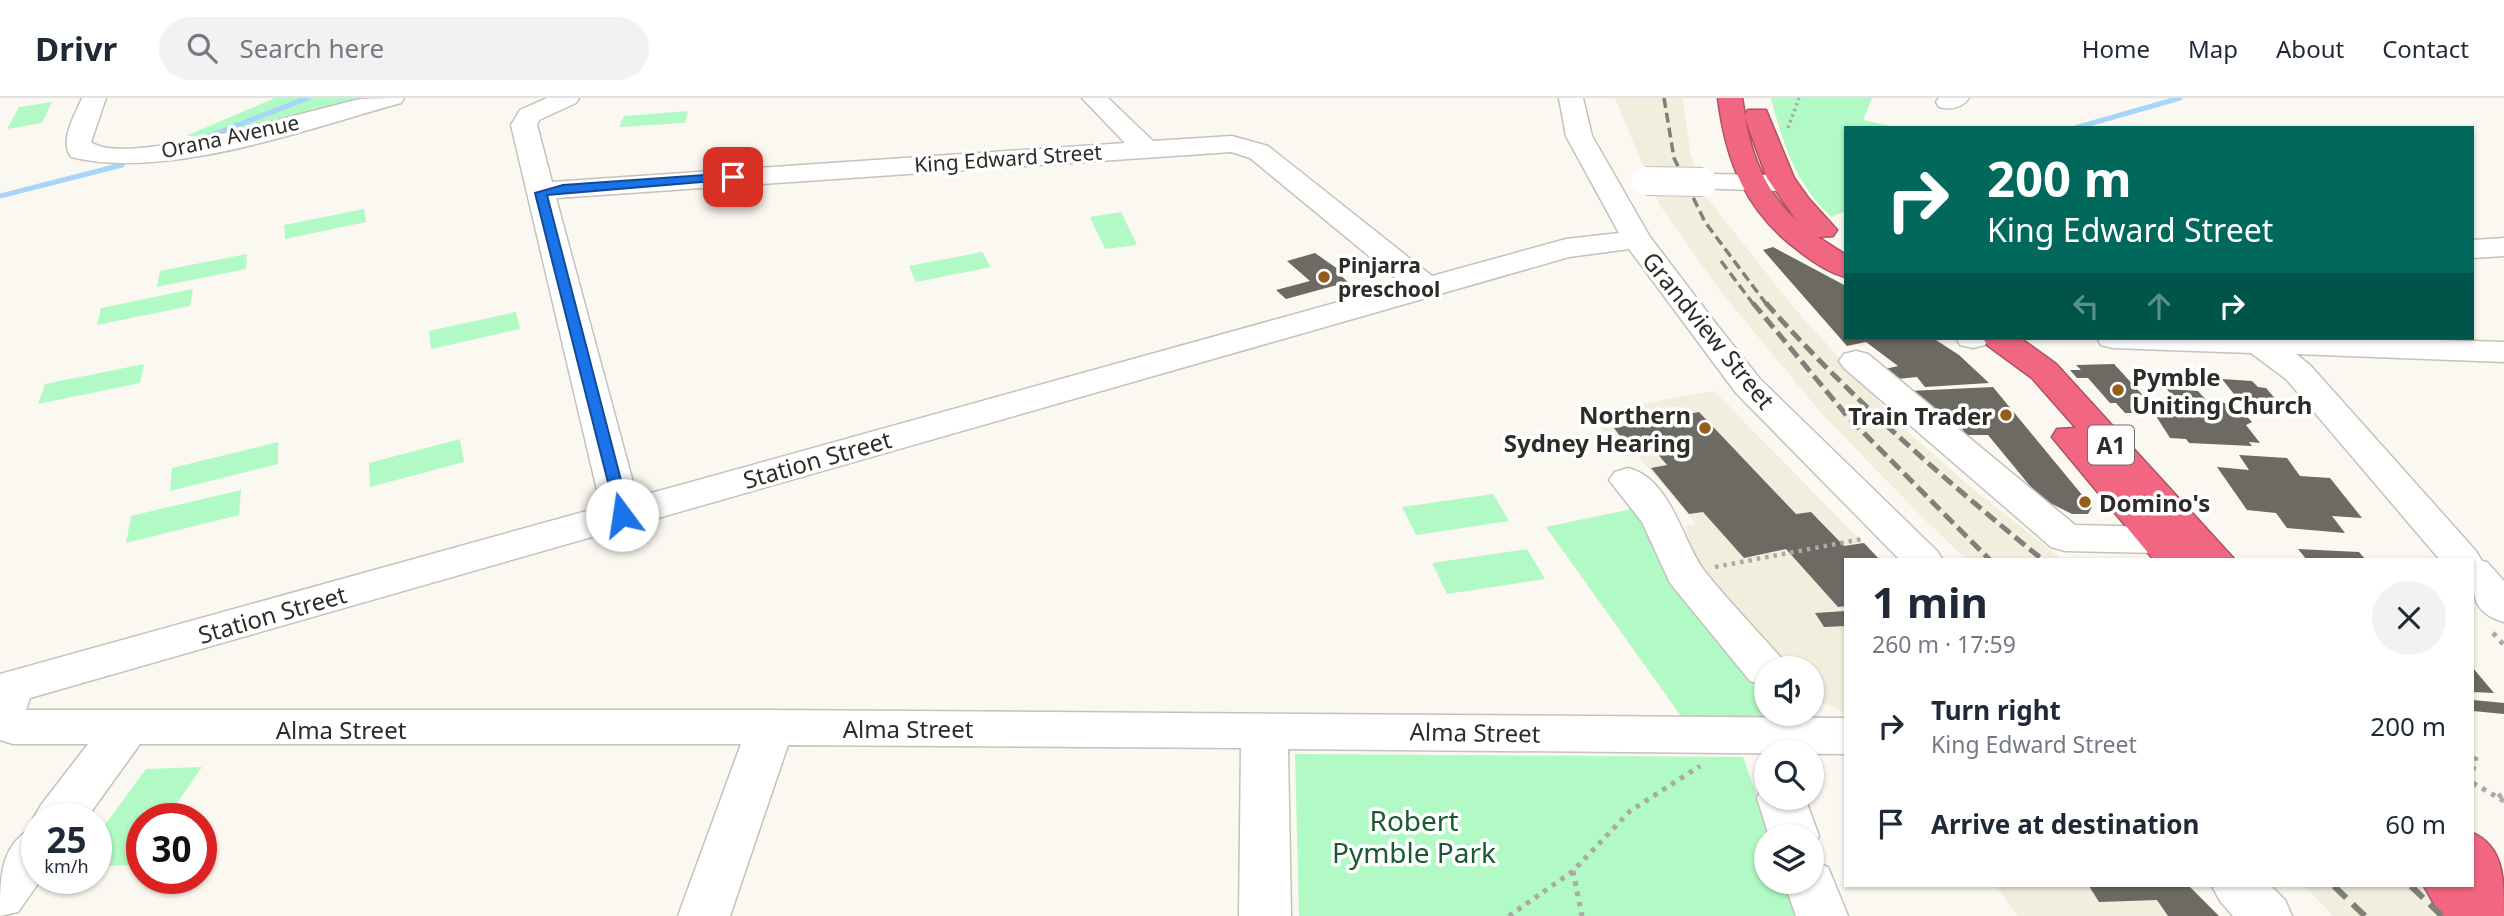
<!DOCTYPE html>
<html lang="en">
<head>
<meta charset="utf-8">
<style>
	body { margin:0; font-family:"Noto Sans",sans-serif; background:#f2f2f3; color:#1f2937; height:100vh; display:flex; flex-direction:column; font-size:26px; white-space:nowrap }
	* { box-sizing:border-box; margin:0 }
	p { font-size:23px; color:#747a83 }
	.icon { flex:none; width:38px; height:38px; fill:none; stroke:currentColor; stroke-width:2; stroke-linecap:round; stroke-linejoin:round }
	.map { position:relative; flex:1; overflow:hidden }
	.details { position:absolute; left:1844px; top:460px; width:630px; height:329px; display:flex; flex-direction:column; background:#fff; border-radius:0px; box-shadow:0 2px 5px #0004 }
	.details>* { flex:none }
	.top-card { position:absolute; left:1844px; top:28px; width:630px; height:214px; border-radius:0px; box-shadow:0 2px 5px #0004; background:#00695c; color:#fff; overflow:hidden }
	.controls { position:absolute; left:1754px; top:558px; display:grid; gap:14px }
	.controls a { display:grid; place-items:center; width:70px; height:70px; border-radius:50%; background:#fff; box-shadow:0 2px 5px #0004; font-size:35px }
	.speed { position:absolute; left:21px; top:705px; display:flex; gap:14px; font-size:35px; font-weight:700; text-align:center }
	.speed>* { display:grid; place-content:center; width:91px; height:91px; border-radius:50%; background:#fff; box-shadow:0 2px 5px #0004; line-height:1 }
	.speed small { font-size:18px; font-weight:400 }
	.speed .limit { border:10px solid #d22; background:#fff; color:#111 }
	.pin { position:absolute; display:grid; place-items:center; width:60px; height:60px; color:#fff; margin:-30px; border-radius:14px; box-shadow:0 4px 10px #0006 }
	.me { position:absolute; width:77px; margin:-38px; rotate:346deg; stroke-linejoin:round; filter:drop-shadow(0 0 5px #0008) }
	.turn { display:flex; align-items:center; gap:24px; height:147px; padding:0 28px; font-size:32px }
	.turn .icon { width:91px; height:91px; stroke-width:2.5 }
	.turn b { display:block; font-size:49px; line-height:60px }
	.lanes { display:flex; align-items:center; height:66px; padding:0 28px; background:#0003; justify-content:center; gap:35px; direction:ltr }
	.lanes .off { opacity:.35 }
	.round { display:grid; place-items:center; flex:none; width:74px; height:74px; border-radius:37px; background:#f2f2f3 }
	.overview { display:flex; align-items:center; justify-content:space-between; height:119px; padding:0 28px }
	h1 { font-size:42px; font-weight:700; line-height:52px }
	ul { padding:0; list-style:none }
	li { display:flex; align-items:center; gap:21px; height:98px; padding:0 28px }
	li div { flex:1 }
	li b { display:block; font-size:26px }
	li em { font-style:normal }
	header { display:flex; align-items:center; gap:42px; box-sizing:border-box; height:98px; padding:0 35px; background:#fff; border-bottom:2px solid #e0e1e3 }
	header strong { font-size:33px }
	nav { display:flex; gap:38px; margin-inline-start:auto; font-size:24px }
	.search { width:490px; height:63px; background:#f2f2f3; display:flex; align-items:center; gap:18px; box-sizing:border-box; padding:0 24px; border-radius:38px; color:#747a83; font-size:26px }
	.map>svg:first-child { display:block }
	.built { fill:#f1eede }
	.green { fill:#b1f9c5 }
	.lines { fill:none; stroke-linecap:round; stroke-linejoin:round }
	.stream { stroke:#a7d4f8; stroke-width:5 }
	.building { fill:#6c6a63 }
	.minor-casing { stroke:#c4c2ba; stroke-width:3 }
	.highway-casing { stroke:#ac5262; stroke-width:3 }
	.path-far2 { stroke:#aba9a3; stroke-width:3.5; stroke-dasharray:2.5 3.5; stroke-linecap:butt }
	.path-far1 { stroke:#aba9a3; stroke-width:4.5; stroke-dasharray:3.5 5; stroke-linecap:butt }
	.path { stroke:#aba9a3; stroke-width:5; stroke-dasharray:4.5 6; stroke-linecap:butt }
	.minor { fill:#fff; fill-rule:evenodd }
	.highway { fill:#f16680; fill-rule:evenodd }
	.rail-far2 { stroke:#807f7a; stroke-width:3.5; stroke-dasharray:10 5; stroke-linecap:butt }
	.rail-far1 { stroke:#807f7a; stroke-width:5; stroke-dasharray:13 6; stroke-linecap:butt }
	.rail { stroke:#807f7a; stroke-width:6; stroke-dasharray:17 9; stroke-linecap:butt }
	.minor-bridge-casing { stroke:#c4c2ba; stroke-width:30; stroke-linecap:butt }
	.minor-bridge { stroke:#fff; stroke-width:28 }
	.route { fill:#1a73e8; stroke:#114b97; stroke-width:2 }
	.poi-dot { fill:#965c1a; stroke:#fff; stroke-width:2.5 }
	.labels { text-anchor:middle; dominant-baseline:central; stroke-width:7; stroke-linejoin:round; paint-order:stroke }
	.far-street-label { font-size:21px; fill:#2d2c29; stroke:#fff }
	.far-poi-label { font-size:21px; font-weight:bold; fill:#2d2c29; stroke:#fff; text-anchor:start }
	.shield { fill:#fff; stroke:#6c6b69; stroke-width:2 }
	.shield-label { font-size:23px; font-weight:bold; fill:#2d2c29 }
	.street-label { font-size:24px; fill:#2d2c29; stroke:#fff }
	.poi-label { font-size:24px; font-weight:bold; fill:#2d2c29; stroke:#fff; text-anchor:start }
	.near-park-label { font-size:28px; fill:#1c5833; stroke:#fff }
</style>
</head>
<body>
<header>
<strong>Drivr</strong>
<div class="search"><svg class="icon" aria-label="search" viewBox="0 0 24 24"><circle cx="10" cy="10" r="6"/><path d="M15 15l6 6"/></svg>Search here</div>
<nav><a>Home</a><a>Map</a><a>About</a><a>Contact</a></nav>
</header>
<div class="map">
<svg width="2504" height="818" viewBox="0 0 2504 818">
	<rect width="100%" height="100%" fill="#faf8f0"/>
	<g class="built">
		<path d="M1615 0H1683L1690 54 1704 96 1794 210 1902 329 1972 390 2063 462H1967L1922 419 1822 316 1721 194 1659 106Z"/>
		<path d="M1714 293 1880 462H1846V615L1811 599V570H1787L1696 460 1685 429 1696 426 1637 357 1624 359 1590 315Z"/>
		<path d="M1996 788H2182L2209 818H2018Z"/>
		<path d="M2305 788H2464L2498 818H2333Z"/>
	</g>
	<g class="green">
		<path d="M275 0H369L220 39 186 38Z"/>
		<path d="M1771 0H1872L1863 22 1900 30H1846V113L1831 119C1796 85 1783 47 1771 0Z"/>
		<path d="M52 4 42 25 7 31 19 9Z"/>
		<path d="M688 13 685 25 619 29 624 18Z"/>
		<path d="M364 111 366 124 285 141 284 127Z"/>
		<path d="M1121 114 1137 147 1105 151 1090 119Z"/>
		<path d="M982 154 991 169 916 184 909 168Z"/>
		<path d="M247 156 246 171 157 189 160 173Z"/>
		<path d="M193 191 190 208 97 227 101 210Z"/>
		<path d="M516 214 520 231 431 251 429 233Z"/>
		<path d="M144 266 140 285 38 306 45 286Z"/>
		<path d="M460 341 464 364 370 389 369 365Z"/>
		<path d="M278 344V366L170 393 172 370Z"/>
		<path d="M241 392 239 417 126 445 131 418Z"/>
		<path d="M1493 396 1509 423 1416 437 1402 409Z"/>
		<path d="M1641 409 1660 466 1766 598V616H1780L1782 619 1681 618 1546 429Z"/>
		<path d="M1527 451 1545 481 1447 496 1432 465Z"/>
		<path d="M1295 656 1743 659 1771 738H1766V784H1787L1799 818H1299Z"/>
		<path d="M202 669 166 721H142V756L134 767 96 768V739L146 671Z"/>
	</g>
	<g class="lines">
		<g class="stream">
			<path d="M2075 30 2180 0"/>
			<path d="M196 43 308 0"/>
			<path d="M0 98 122 67"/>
		</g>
	</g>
	<g class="building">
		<path d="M1773 149 1846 188V240H1933L1959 257 1989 285 1925 289 1917 279 1887 282 1877 273 1898 268 1866 244 1847 248 1763 152Z"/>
		<path d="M1315 155 1342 174 1338 175 1348 184 1286 201 1276 192 1310 183 1287 163Z"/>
		<path d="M2114 266 2150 305 2154 306 2156 300 2174 301 2167 291 2198 293 2206 302 2220 303 2242 313 2252 324 2246 327 2260 345 2249 344 2252 348 2189 345 2186 341 2170 340 2154 315H2125L2116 305H2110L2088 280H2077L2070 272H2081L2076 267Z"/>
		<path d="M2222 281 2252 283 2258 289 2266 290 2278 304 2269 303 2272 307 2241 305Z"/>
		<path d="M1993 289 2092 409 2088 416H2072L2040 400 1988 337H1966L1954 317H1983L1979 313 1927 315 1909 293Z"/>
		<path d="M1699 314 1796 416 1811 414 1844 448 1864 445 1880 462H1846V508L1838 509 1786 451 1744 460 1703 414 1689 416 1651 370 1667 367 1655 353 1634 357 1614 330Z"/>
		<path d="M2239 357 2287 360 2300 378 2330 380 2362 420 2332 418 2345 435 2287 430 2276 415 2247 412 2217 369 2249 372Z"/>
		<path d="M2298 451 2359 454 2366 462H2307Z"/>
		<path d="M1846 513V528L1824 529 1815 515Z"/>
		<path d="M2473 570 2494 595 2473 594Z"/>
		<path d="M2473 602 2504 605V616L2473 613Z"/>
		<path d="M2089 788H2189L2219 818H2168L2157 802 2099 804Z"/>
	</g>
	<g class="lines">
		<g class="minor-casing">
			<g id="minor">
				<path d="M82 0H106L91 44C125 71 315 10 361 1 375 0 390 0 404 0L401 5C306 31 167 83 71 59 59 42 75 17 82 0Z"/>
				<path d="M547 0H579L576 5 539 22 537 27 552 84 1125 45 1082 0H1108L1153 43 1232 38 1268 48 1432 178 1566 141 1619 135 1566 38 1559 0H1583L1592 38 1650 139 1717 227 1760 281 1937 453 1943 462H1900L1736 295 1629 151 1569 159 30 600 26 612H771L1846 620V656L1288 651 1291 818H1239L1241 650 788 647 730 818H678L741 646H140L86 721H37V728L33 721 41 707 88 646H13L0 642V576L601 409 511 27 520 12ZM1231 54 1250 60 1403 186 637 399 556 100Z"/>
				<path d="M1939 0H1969C1962 10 1951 12 1939 9L1936 4Z"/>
				<path d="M1703 76 1782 77 1792 79 1796 85 1792 91 1782 93 1693 90 1689 84 1693 78Z"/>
				<path d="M2504 140V158L2473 160V142Z"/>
				<path d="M1956 240H1989L1985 247 1973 250 1960 247Z"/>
				<path d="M2097 240H2382L2504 244V264L2296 256 2310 267 2476 453 2482 463 2487 464 2504 483V524C2469 514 2473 493 2473 462H2440L2286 281 2251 255 2113 250 2101 247Z"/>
				<path d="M1856 253 1868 256 2075 427 2158 429 2172 433 2178 442 2172 451 2158 455 2065 453 2051 449 1844 270 1839 263 1844 256Z"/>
				<path d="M1628 370C1671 381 1681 440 1703 471 1727 502 1756 531 1782 561L1787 570H1766V588L1750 583 1670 485 1642 424 1609 382 1615 374Z"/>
				<path d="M1764 686 1766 700H1805L1819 738 1812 752 1811 738H1769L1757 700Z"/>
				<path d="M37 728V780H42L18 814 0 818C0 778 0 744 37 728Z"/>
				<path d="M1811 763 1828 769 1848 818H1796L1784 784H1811Z"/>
				<path d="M2212 788H2271L2285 802 2292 818H2233L2220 803Z"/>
			</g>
		</g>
		<g class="highway-casing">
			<g id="highway">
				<path d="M1718 0H1742L1745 17 1748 12H1766L1794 80 1809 101 1837 132 1833 138 1818 139 1846 157V179C1829 175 1813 164 1799 153 1746 114 1726 64 1718 0ZM1745 20 1767 80 1797 123C1767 96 1752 60 1745 20Z"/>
				<path d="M1983 240H2020L2056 266 2235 462H2154L2052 339 2057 331 2076 330 2032 280 1987 247Z"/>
				<path d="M2473 735C2504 749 2504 781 2504 818H2441L2424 788H2473Z"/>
			</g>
		</g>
		<path class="path-far2" d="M1788 30 1799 0"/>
		<path class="path-far1" d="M1715 469 1862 441"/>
		<g class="path">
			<path d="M2493 535 2504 547"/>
			<path d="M2473 660 2476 661 2473 672"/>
			<path d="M2473 685 2504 703"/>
			<path d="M2498 699 2504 695"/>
			<path d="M1573 773 1582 818"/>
			<path d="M1509 818 1573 773 1630 713 1700 668"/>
		</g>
		<use href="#minor" class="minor"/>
		<use href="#highway" class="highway"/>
		<g class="rail-far2">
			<path d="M1664 0 1674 60 1705 124 1767 207"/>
			<path d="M1721 163 1754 207"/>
		</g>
		<g class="rail-far1">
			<path d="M1753 205 1848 319 1990 462"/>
			<path d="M1766 205C1850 300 1945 382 2043 462"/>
		</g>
		<g class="rail">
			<path d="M2334 788 2365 818"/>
			<path d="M2411 788 2442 818"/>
		</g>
		<g class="minor-bridge-casing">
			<path id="minor-bridge" d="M1646 83 1703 84"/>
		</g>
		<use href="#minor-bridge" class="minor-bridge"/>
	</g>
	<path class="route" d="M733 75 739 79 737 81 547 97 630 417 622 422 617 420 535 95 563 87Z"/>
	<g class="poi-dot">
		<circle cx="1324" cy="179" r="7"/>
		<circle cx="2118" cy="292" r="7"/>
		<circle cx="2006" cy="317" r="7"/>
		<circle cx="1705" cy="330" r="7"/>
		<circle cx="2085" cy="404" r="7"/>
	</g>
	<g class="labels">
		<g class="far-street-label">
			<text transform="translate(230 38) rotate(-12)">Orana Avenue</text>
			<text transform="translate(1008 60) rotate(-4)">King Edward Street</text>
		</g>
		<g class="far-poi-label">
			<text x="1338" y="167">Pinjarra<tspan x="1338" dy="24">preschool</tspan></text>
		</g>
		<rect class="shield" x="2088" y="327.5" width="46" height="39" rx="5"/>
		<g class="shield-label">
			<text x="2111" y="347">A1</text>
		</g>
		<g class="street-label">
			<text transform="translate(1709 232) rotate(51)">Grandview Street</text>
			<text transform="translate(817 361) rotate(-16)">Station Street</text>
			<text transform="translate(272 516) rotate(-16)">Station Street</text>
			<text x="908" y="630">Alma Street</text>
			<text x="341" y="631">Alma Street</text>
			<text transform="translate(1475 634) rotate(1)">Alma Street</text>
		</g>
		<g class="poi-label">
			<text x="2132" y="278">Pymble<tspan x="2132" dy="28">Uniting Church</tspan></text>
			<text x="1691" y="316" text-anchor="end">Northern<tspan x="1691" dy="28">Sydney Hearing</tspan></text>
			<text x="1992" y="317" text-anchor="end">Train Trader</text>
			<text x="2099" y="404">Domino's</text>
		</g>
		<g class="near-park-label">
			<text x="1414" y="722">Robert<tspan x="1414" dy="32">Pymble Park</tspan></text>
		</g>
	</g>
</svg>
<div class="controls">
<a><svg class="icon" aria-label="sound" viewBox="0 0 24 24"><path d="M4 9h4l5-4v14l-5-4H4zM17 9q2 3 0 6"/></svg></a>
<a><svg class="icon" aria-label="search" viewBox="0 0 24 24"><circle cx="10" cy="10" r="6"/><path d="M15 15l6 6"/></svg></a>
<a><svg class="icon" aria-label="layers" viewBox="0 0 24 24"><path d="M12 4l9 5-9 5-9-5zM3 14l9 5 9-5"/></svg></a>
</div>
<div class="speed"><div>25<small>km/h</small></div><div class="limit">30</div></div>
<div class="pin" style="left:733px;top:79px;background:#d93025"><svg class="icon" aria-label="arrive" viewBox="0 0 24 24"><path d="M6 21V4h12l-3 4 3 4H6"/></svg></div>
<svg class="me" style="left:622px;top:417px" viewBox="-20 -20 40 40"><circle r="19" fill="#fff"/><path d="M0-13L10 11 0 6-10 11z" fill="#1a73e8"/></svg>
<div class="top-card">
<div class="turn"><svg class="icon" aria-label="right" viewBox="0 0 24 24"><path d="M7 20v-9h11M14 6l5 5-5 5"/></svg><div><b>200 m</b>King Edward Street</div></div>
<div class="lanes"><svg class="icon off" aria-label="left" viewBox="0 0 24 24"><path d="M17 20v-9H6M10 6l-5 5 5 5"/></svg><svg class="icon off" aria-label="ahead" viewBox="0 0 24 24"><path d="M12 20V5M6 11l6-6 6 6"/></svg><svg class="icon" aria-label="right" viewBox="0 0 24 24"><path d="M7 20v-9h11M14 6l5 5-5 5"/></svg></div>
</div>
<section class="details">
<div class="overview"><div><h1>1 min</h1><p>260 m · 17:59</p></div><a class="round"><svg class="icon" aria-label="close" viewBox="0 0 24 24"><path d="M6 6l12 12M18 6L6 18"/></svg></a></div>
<ul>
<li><svg class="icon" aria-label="right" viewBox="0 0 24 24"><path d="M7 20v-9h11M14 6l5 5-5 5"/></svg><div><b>Turn right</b><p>King Edward Street</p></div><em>200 m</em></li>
<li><svg class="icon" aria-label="arrive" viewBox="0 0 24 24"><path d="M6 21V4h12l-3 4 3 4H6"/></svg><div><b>Arrive at destination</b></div><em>60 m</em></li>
</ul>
</section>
</div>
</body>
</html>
